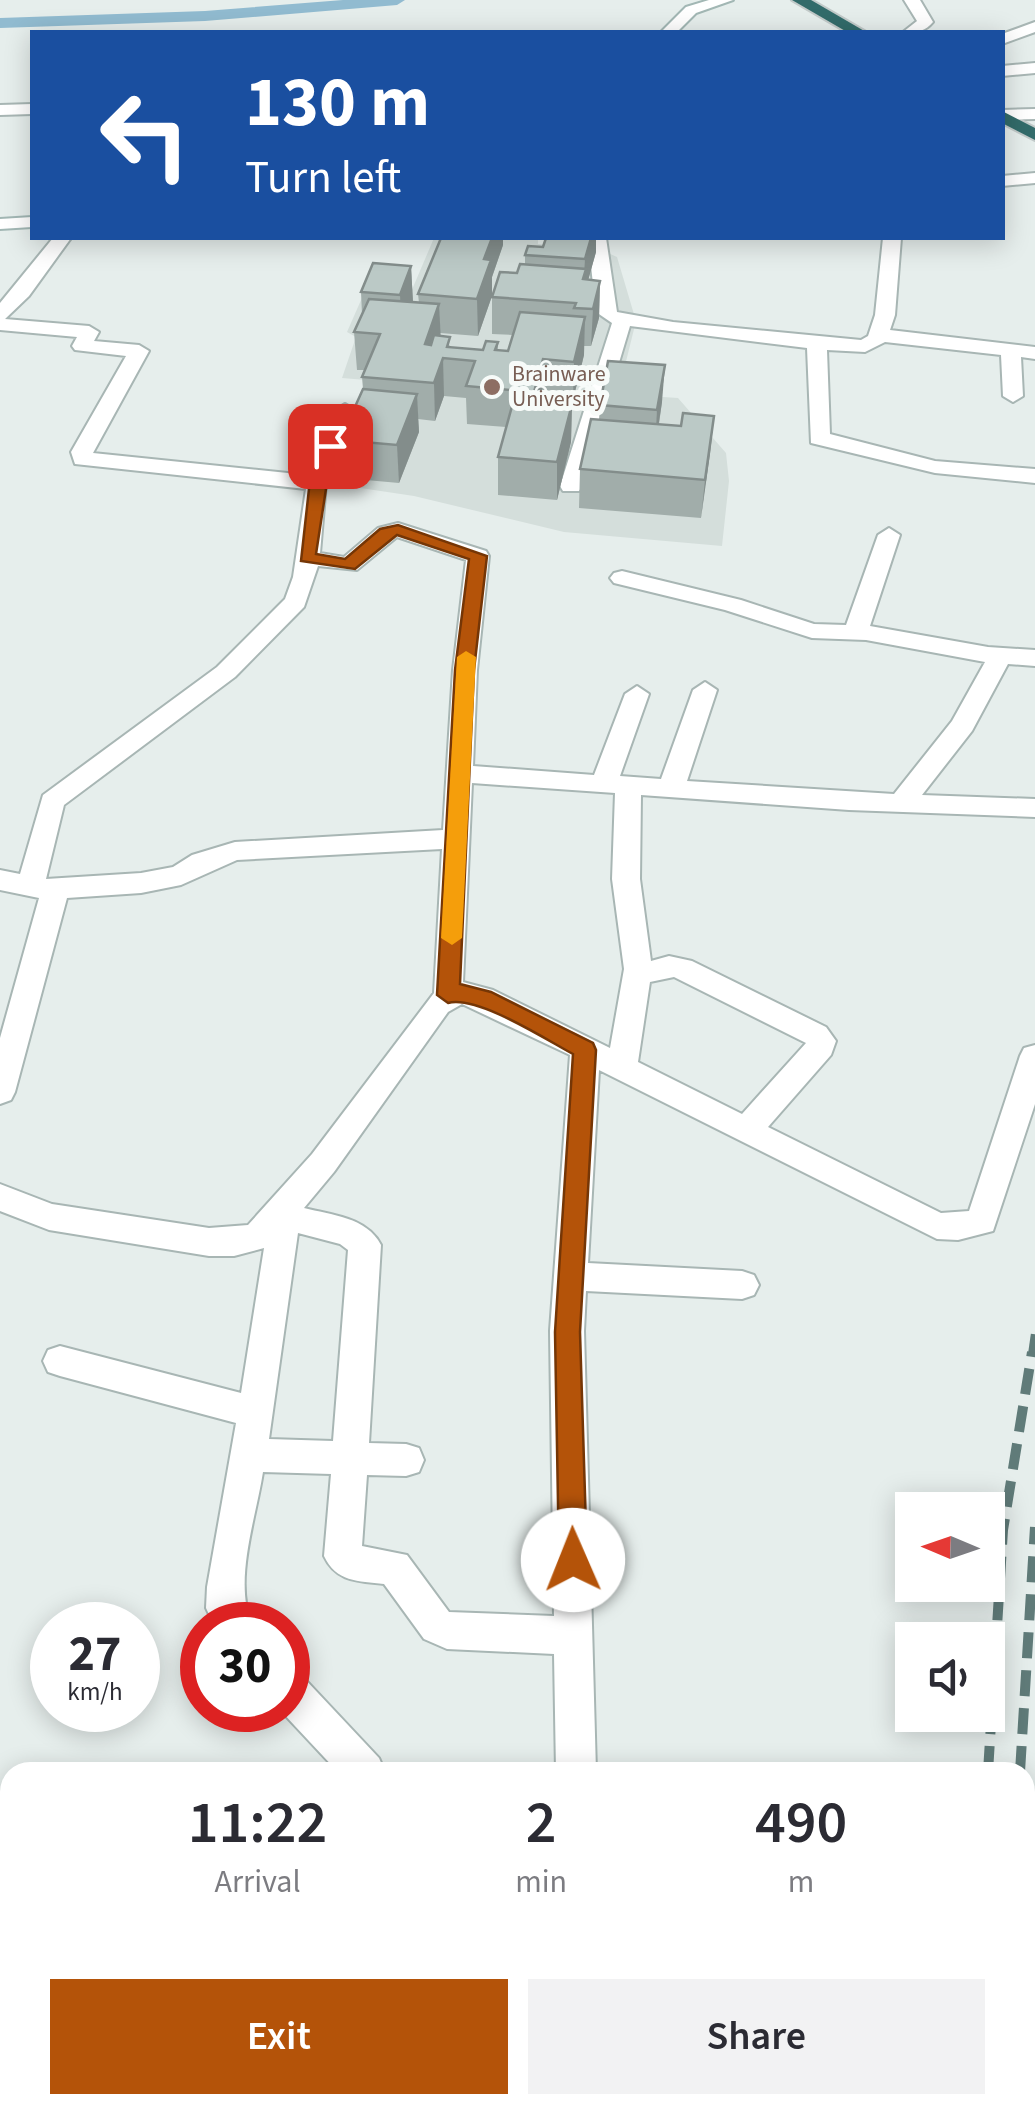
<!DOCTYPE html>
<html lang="en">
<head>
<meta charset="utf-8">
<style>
	body { margin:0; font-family:"Source Sans 3",sans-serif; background:#f2f2f3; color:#2b2b33; height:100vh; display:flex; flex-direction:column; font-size:38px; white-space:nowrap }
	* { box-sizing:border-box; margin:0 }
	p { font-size:32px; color:#7c7c81 }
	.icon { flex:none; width:55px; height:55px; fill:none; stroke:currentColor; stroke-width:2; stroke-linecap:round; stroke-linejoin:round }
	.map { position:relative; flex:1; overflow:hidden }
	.side { position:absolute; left:0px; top:1762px; width:1035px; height:352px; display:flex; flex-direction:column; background:#fff; border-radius:30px 30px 0 0; box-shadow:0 5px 25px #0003 }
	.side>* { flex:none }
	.top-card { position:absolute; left:30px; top:30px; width:975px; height:210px; border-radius:0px; box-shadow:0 5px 25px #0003; background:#1a4fa0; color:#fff; overflow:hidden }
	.needle { width:65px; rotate:272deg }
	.buttons { position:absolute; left:895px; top:1492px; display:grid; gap:20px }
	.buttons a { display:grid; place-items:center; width:110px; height:110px; border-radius:0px; background:#fff; box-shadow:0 5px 25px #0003; font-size:50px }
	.speed { position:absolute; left:30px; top:1602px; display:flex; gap:20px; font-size:50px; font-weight:700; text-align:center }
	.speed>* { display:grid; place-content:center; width:130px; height:130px; border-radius:50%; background:#fff; box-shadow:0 5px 25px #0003; line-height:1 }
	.speed small { font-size:25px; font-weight:400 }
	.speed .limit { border:15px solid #d22; background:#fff; color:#111 }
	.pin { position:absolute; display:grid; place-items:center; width:85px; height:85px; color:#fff; margin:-42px; border-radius:20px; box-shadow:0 5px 15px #0006 }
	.me { position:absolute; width:110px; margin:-55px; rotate:359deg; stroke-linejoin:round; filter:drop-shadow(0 0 8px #0008) }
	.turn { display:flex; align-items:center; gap:35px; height:210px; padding:0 50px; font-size:45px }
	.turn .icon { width:130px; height:130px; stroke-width:2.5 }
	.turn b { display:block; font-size:70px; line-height:85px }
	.eta { display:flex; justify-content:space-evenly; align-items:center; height:170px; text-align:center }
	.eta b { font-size:60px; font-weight:600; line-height:70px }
	.button { display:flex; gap:20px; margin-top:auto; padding:20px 50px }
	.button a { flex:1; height:115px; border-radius:0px; background:#b45309; color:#fff; font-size:40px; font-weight:600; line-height:115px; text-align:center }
	.button a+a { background:#f2f2f3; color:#2b2b33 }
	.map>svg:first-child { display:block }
	.built { fill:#d4dedb }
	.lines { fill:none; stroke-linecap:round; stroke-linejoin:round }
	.canal { fill:#91bbd0; fill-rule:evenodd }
	.street-casing { stroke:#a8b6b4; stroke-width:4 }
	.secondary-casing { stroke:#a2b7b4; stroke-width:4 }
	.highway-casing { stroke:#c2cac9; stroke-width:4 }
	.street { fill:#fff; fill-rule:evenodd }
	.secondary { fill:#fff; fill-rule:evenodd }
	.highway { fill:#326b6a; fill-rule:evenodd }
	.rail-far1 { stroke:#607b79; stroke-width:8; stroke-dasharray:20 10; stroke-linecap:butt }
	.rail { stroke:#607b79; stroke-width:10; stroke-dasharray:26 12; stroke-linecap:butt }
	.wall { fill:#a1adaa }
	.shaded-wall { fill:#838d8b }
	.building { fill:#bbc9c6; stroke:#838d8b; stroke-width:2.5 }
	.route { fill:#b45309; stroke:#753606; stroke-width:2.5 }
	.slow { fill:#f59e0b }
	.education-dot { fill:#8d6e63; stroke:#f7fbf9; stroke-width:4 }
	.labels { text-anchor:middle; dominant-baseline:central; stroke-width:10; stroke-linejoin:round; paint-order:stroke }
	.far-education-label { font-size:22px; fill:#785e54; stroke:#f7fbf9; text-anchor:start }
</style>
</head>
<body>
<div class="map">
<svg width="1035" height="2113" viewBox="0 0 1035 2113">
	<rect width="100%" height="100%" fill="#e6eeec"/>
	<path class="built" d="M434 238H538V244L597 248 617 257 636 321 618 394 678 398 726 453 729 481 722 546 564 532 414 496 327 483 366 380 342 378 356 337 347 332 365 291 411 292Z"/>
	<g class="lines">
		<path class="canal" d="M343 0H405L397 5 205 21 0 28V18L205 11Z"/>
		<g class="street-casing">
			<g id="street">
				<path d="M904 0H920L933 22C924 33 915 32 903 32L917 21Z"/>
				<path d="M1035 22V32L1002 44V34Z"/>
				<path d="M1035 63V73L1002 76V66Z"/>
				<path d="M32 104V114L0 115V105Z"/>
				<path d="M1035 109V119L1002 120V110Z"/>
				<path d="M1035 173V183L1002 186V176Z"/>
				<path d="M53 238H71L29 296 5 319 89 326 99 332 94 341 139 345 149 351 93 453 307 475 335 410 345 404 355 410 326 483 320 553 344 557 378 528 398 523 486 551 489 556 477 670 473 766 594 775 625 694 637 686 649 694 620 776 661 779 693 690 705 682 717 690 687 781 894 794 952 721 985 662 866 640 812 638 725 610 614 583 610 578 614 573 622 571 741 600 814 624 846 625 878 535 889 528 900 535 870 626 988 647 1035 650V666L1008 664 972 731 922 795 1035 799V817L849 810 641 795 640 879 651 961 669 956 692 961 826 1027 836 1041 831 1055 768 1127 941 1213 969 1211 1020 1056 1024 1048 1035 1045V1104L993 1231 958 1240 937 1239 599 1070 588 1263 742 1271 754 1275 759 1285 754 1295 742 1299 586 1291 584 1331 596 1772H556L554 1654 447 1649 424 1639 384 1584C358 1581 336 1582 324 1556L331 1474 263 1472C256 1518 233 1581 252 1625H214L206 1608 207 1587 236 1423 60 1376 48 1372 43 1361 48 1350 60 1346 241 1393 264 1248 234 1256H209L49 1230 0 1211V1184L52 1204 209 1228 248 1225 312 1154 434 993 442 849 237 860 181 885 141 893 67 898 15 1092 11 1100 0 1104V1038L39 898 0 890V870L20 874 43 795 217 667 285 599 293 577 306 489 75 464 71 452 126 356 75 350 72 346 77 337 0 330V303ZM397 537 466 560 453 670 443 830 235 842 192 855 173 867 141 873 46 879 64 805 235 677 304 607 318 566 357 570ZM472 783 615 793 612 879 624 969 610 1048 493 990 463 982ZM674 977 806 1043 742 1114 638 1062 650 982ZM462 1004 570 1055 550 1331 554 1616 449 1612 407 1555 362 1546 367 1475 406 1476 419 1472 424 1460 419 1448 406 1444 369 1443 381 1245C367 1217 331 1215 304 1208L334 1172 448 1012ZM298 1233 340 1244 348 1250 333 1441 269 1439Z"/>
				<path d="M588 238H606L617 312 673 322 861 340 868 336 875 315 883 238H901L895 315 890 330 1035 347V359L1021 357 1023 396 1013 402 1003 396 1001 355 885 342 865 352 827 350 830 434 935 461 1035 469V483L935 473 811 443 807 348 630 326 582 486 579 491H563L560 486 612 323 596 312Z"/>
				<path d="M288 1671 302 1676 379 1758 385 1772H338L280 1710H288Z"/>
				<path d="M415 2105H462L459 2113H412Z"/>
			</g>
		</g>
		<g class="secondary-casing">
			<g id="secondary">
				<path d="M709 0H733L696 13 677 32H661L686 7Z"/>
				<path d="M32 217V227L0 229V219Z"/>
			</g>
		</g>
		<g class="highway-casing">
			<g id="highway">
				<path d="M792 0H811L866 32H847Z"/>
				<path d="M1002 111 1035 128V140L1002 123Z"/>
			</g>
		</g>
		<use href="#street" class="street"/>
		<use href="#secondary" class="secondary"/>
		<use href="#highway" class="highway"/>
		<path class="rail-far1" d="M1032 1354 1035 1333"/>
		<g class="rail">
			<path d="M988 1772 1003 1530 1032 1352"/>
			<path d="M1020 1772 1035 1527"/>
			<path d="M1025 2004 1032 2113"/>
			<path d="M996 2105 997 2113"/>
		</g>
	</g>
	<g class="wall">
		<path d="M546 238H596V252L588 280 600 281 599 318 591 346H584V355L573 400 542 397 541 401 572 404 571 442 557 500 498 495V457L506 427 467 424 466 398 444 396 435 421 418 419 419 432 399 483 344 478 340 440 363 389 362 377 365 370H357L354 332 362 314 361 292 411 266 413 302 419 303 418 294 503 245 492 277V296L478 336 440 333V336L451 347 483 350 498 342V350L508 351 513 335 492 334V297L525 264V255L543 247Z"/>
		<path d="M662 402 659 424 681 426 714 416 701 518 579 508 580 469 599 420 600 405Z"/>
	</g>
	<g class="shaded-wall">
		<path d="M492 238H503V245L492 277V296L478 336 477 299 484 259Z"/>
		<path d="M591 238H596V252L586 288 582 308 585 259Z"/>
		<path d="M411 266 413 303 402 332 400 295Z"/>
		<path d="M600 281 599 318 591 346 593 309Z"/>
		<path d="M439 304 441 342 426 382 425 344Z"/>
		<path d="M585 317 584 355 573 400 574 362Z"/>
		<path d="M443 358 444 396 435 421 434 383Z"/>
		<path d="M543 359 542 397 533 430 534 392Z"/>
		<path d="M665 365 662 402 655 448 657 410Z"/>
		<path d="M417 394 419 432 399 483 397 445Z"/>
		<path d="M572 404 571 442 557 500V462Z"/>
		<path d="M714 416 710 454 701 518 705 480Z"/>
	</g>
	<g class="building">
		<path d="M441 238H492L484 259 491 260 477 299 418 294Z"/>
		<path d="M546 238H591L585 259 525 255 528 246 543 247Z"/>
		<path d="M373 263 411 266 400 295 361 292Z"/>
		<path d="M520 264 586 269 583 279 600 281 593 309 574 308 576 303 492 297 500 272 517 273Z"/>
		<path d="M369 299 439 304 425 344 431 345 434 335 450 337 447 347 483 350 486 341 498 342 495 350 508 351 520 312 585 317 574 362 543 359 534 392 466 386 475 361 443 358 434 383 362 377 380 334 354 332Z"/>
		<path d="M608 361 665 365 657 410 600 405Z"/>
		<path d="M363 389 417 394 397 445 340 440Z"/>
		<path d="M514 399 572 404 557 462 498 457Z"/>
		<path d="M683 413 714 416 705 480 580 469 591 419 681 426Z"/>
	</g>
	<path class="route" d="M324 443 338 446 323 483 326 489 316 554 345 559 380 529 398 525 487 556 474 670 460 984 491 992 593 1043 596 1050 580 1332 587 1560 583 1569 573 1573 563 1569 559 1560 555 1332 573 1054C545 1039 477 995 448 1003L437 995 455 670 469 559 397 535 355 569 301 561 309 489 306 483Z"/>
	<path class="slow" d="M466 651 476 657 462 938 452 945 441 938 457 657Z"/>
	<circle class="education-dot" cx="492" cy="387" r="10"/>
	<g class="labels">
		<g class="far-education-label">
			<text x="512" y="374">Brainware<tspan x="512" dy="25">University</tspan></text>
		</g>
	</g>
</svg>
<div class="buttons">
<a><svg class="needle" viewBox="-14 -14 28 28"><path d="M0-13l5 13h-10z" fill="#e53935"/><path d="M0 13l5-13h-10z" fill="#7c7c81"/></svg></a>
<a><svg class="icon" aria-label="sound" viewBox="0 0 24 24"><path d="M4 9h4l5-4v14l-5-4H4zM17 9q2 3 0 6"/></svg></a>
</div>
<div class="speed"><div>27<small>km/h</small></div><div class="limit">30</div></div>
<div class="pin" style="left:330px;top:446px;background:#d93025"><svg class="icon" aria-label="arrive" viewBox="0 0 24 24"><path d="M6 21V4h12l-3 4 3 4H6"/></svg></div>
<svg class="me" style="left:573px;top:1560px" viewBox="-20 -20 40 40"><circle r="19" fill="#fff"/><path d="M0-13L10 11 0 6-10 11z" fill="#b45309"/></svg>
<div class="top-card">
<div class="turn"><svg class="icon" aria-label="left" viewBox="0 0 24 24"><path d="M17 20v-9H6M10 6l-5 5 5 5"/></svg><div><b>130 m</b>Turn left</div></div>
</div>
<section class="side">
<div class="eta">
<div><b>11:22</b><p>Arrival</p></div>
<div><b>2</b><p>min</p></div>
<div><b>490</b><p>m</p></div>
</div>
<div class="button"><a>Exit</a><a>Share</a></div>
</section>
</div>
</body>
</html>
